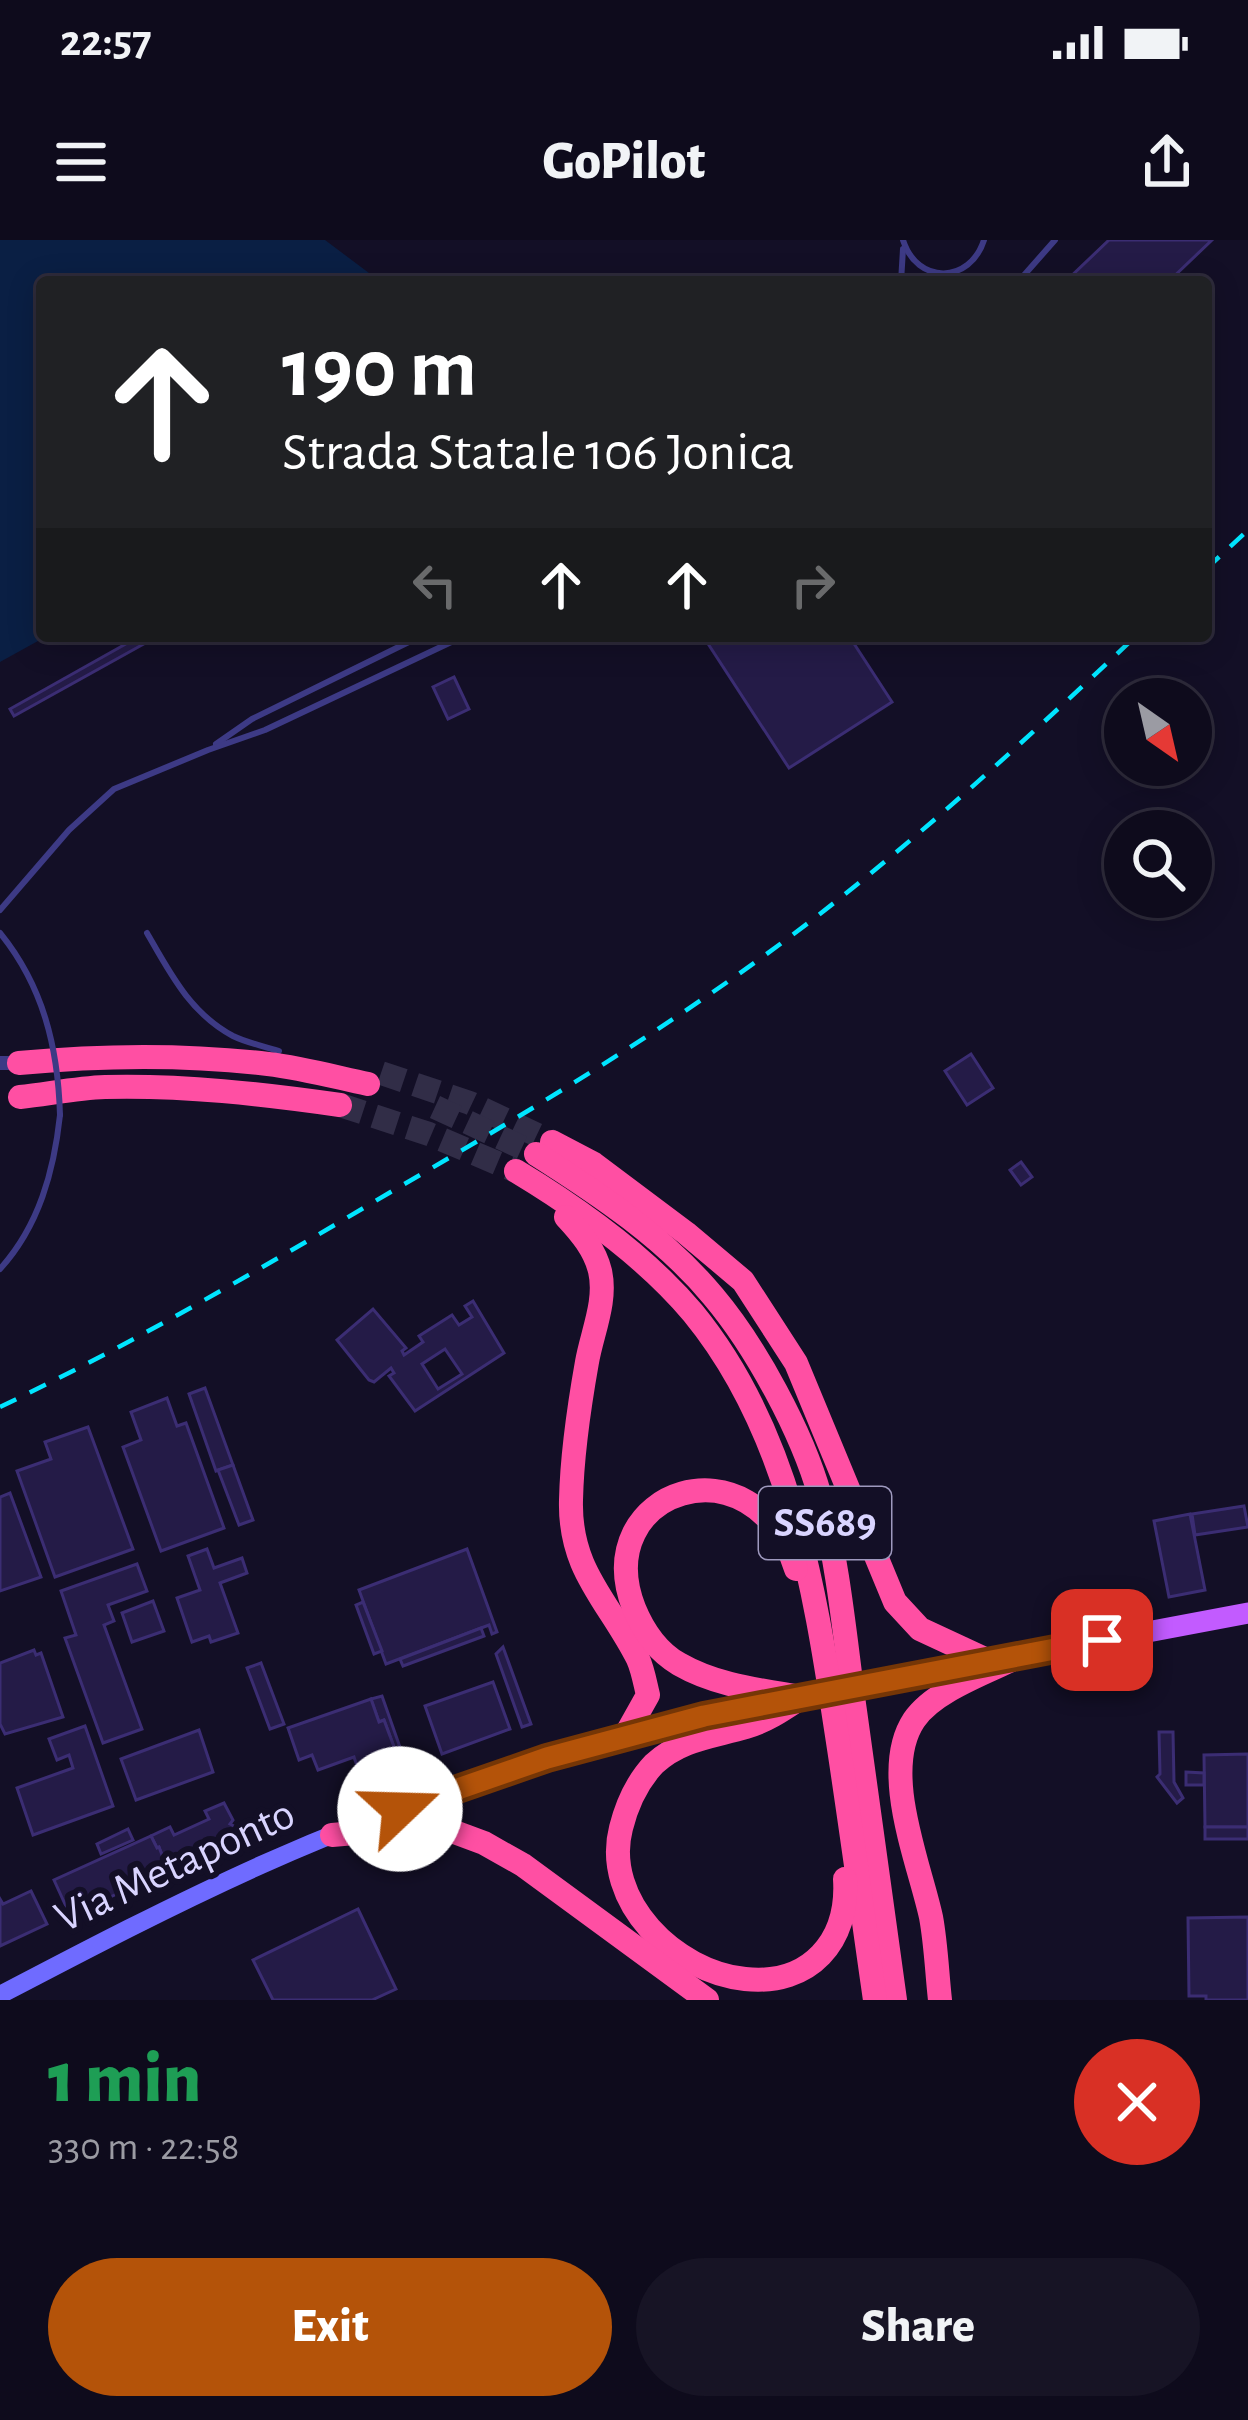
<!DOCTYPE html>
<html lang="en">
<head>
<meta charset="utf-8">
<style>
	body { margin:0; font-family:"Alegreya Sans",sans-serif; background:#171425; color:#f1f3f6; height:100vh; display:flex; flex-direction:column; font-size:45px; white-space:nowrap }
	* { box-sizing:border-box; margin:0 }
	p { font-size:39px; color:#9b9ba3 }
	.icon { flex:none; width:66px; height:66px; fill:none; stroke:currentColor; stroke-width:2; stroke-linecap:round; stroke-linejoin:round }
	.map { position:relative; height:1760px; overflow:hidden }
	.drawer { display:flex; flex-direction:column; background:#0e0b1c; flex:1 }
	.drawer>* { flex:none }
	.top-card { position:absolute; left:36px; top:36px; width:1176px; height:366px; border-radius:12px; box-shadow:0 6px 30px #0003,0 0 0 3px #2e2b3b; background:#202124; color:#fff; overflow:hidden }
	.needle { width:78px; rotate:146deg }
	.tools { position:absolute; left:1104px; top:438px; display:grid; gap:24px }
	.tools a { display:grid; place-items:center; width:108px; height:108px; border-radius:50%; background:#0e0b1c; box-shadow:0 6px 30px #0003,0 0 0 3px #2e2b3b; font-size:60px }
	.pin { position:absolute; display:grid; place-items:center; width:102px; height:102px; color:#fff; margin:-51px; border-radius:24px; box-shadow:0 6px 18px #0006 }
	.me { position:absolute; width:132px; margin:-66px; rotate:69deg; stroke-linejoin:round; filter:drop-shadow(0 0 9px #0008) }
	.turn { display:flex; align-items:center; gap:42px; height:252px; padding:0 48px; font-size:54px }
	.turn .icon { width:156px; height:156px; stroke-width:2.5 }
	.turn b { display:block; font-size:84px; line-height:102px }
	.lanes { display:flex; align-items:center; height:114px; padding:0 48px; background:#0003; justify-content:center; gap:60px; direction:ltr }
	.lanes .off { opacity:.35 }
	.round { display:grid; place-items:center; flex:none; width:126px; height:126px; border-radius:63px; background:#171425 }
	.head { display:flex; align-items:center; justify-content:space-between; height:204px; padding:0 48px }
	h1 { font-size:72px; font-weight:800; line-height:90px; color:#1e9e55 }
	.button { display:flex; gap:24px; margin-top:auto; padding:24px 48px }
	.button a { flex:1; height:138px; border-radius:72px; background:#b45309; color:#fff; font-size:48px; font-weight:800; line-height:138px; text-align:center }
	.button a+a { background:#171425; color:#f1f3f6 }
	.status { display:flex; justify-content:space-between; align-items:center; height:84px; padding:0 60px; background:#0e0b1c; direction:ltr }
	.status svg { height:33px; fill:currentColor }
	header { display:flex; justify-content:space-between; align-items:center; height:156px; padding:0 48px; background:#0e0b1c; font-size:54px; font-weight:800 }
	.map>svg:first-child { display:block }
	.water { fill:#0a1f44 }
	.building { fill:#241b47; stroke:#3b2d73; stroke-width:3; fill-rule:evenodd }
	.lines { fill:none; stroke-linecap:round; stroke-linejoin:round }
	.highway-tunnel { stroke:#312d47; stroke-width:24; stroke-dasharray:24 12; stroke-linecap:butt }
	.lane { stroke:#3d3a85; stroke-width:6 }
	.street { stroke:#3d3a85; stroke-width:14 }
	.secondary { stroke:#6f6bff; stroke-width:18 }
	.primary { stroke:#c25bff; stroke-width:21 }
	.highway { stroke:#ff4fa3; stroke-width:24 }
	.rail { stroke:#00e5ff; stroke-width:4.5; stroke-dasharray:18 15; stroke-linecap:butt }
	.lane-bridge { stroke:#3d3a85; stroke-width:6 }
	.primary-bridge { stroke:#c25bff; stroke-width:21 }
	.route-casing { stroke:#753606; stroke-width:30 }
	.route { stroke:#b45309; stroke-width:21 }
	.labels { text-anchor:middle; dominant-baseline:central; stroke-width:12; stroke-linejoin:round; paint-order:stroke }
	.shield { fill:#130f26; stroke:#9e99be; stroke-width:3 }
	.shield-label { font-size:42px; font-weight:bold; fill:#d9d4ff }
	.street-label { font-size:45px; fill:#d9d4ff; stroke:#130f26 }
</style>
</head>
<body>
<div class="status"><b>22:57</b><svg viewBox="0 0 49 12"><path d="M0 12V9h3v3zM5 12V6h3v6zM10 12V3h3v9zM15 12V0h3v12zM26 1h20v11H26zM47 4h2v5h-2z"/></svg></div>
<header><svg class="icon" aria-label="menu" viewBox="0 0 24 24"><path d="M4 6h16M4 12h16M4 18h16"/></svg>GoPilot<svg class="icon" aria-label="share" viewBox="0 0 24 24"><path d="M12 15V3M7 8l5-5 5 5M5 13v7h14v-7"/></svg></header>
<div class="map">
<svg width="1248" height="1760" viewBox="0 0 1248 1760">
	<rect width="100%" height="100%" fill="#130f26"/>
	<path class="water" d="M0 0H325L381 42H42V396H47L0 422Z"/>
	<g class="building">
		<path d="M1109 0H1212L1168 42H1065Z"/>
		<path d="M140 396H158L14 476 10 469Z"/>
		<path d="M703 396H849L892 462 789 528Z"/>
		<path d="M454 437 469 469 448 479 433 447Z"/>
		<path d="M971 814 993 848 967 865 945 831Z"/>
		<path d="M1021 922 1032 937 1021 945 1010 930Z"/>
		<path d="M473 1061 504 1113 415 1171 389 1136 394 1133 391 1128 374 1142 369 1140 337 1100 373 1069 406 1108 402 1111 404 1115 423 1102 419 1096 452 1075 459 1085 472 1077 465 1066ZM445 1109 462 1134 438 1149 422 1124Z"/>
		<path d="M205 1148 233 1225 216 1231 189 1154Z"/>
		<path d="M167 1158 177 1186 186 1183 224 1288 161 1311 123 1207 141 1200 131 1172Z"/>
		<path d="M88 1187 133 1309 55 1337 17 1231 51 1219 45 1202Z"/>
		<path d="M233 1225 253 1280 239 1285 218 1230Z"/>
		<path d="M10 1253 41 1337 0 1351V1257Z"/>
		<path d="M1244 1266 1248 1287 1195 1295 1192 1274Z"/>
		<path d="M1190 1274 1205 1350 1169 1357 1154 1281Z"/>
		<path d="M207 1309 214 1328 242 1318 247 1333 220 1343 238 1393 211 1402 209 1396 192 1402 177 1358 200 1350 188 1316Z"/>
		<path d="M467 1309 497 1392 492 1394 489 1385 386 1424 359 1350Z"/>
		<path d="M137 1324 147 1351 108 1365 114 1381 104 1385 142 1489 103 1503 65 1398 76 1395 61 1351Z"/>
		<path d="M153 1361 164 1391 132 1402 122 1373Z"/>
		<path d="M363 1362 382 1411 374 1414 356 1365Z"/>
		<path d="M481 1388 484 1396 403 1426 400 1419Z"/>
		<path d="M503 1407 531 1484 522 1487 496 1414Z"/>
		<path d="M34 1410 36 1415 41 1413 63 1477 5 1494 0 1484V1423Z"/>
		<path d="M261 1423 284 1484 270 1489 247 1428Z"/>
		<path d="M493 1442 510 1489 442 1514 425 1466Z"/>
		<path d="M382 1456 402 1513 397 1515 384 1480 379 1482 371 1459Z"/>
		<path d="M371 1459 379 1482 384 1480 397 1515 394 1517 358 1529 354 1517 318 1530 312 1515 299 1520 288 1488Z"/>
		<path d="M85 1486 113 1566 33 1595 17 1548 73 1528 69 1515 57 1520 49 1499Z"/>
		<path d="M199 1490 213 1532 136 1560 121 1519Z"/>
		<path d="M1159 1492H1173L1174 1542 1183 1558 1177 1563 1157 1537 1160 1534Z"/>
		<path d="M1248 1514V1587H1205L1204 1515Z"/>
		<path d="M1186 1532 1204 1533V1545H1186Z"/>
		<path d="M224 1563 233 1580 230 1584 236 1587 244 1605 171 1638 159 1607 157 1608 151 1596 170 1587 174 1595 209 1579 205 1571Z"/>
		<rect x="1205" y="1587" width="43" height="12"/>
		<path d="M128 1589 133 1600 101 1614 97 1604Z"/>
		<path d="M151 1596 157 1608 159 1607 168 1631 70 1675 54 1640Z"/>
		<path d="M31 1651 47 1684 0 1706V1659L3 1664Z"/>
		<path d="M358 1669 396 1749 372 1760H273L253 1720Z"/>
		<path d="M1248 1677V1760H1206V1756H1189L1188 1678Z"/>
	</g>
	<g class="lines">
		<g class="highway-tunnel">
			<path d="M381 833 470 863 552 902"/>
			<path d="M340 865 429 894 516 931"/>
			<path d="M435 867 536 914"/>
		</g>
		<g class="lane">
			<path d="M903 0C917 45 970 44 984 0"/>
			<path d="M901 42 903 9"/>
			<path d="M1018 42 1055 0"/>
			<path d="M216 504 252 479 421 396"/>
			<path d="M0 670 69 590 114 549 208 510 265 490 464 396"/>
			<path d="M147 693C170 733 190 773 233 796 247 803 264 806 279 811"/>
			<path d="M0 1029C39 986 54 931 60 875"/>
		</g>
		<path class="street" d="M0 823H19"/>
		<path class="secondary" d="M0 1755C86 1710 172 1665 261 1625 431 1549 608 1495 790 1460"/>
		<path class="primary" d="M877 1443 1248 1373"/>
		<g class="highway">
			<path d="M19 823C103 815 184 814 268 824 302 828 335 837 368 844"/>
			<path d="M20 857C48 854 77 848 105 847 183 845 263 854 340 865"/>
			<path d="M552 902 594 924 686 993 743 1041 796 1123 895 1362 920 1389 991 1422"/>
			<path d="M536 914C599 954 665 998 713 1056 756 1107 802 1192 820 1256 839 1325 845 1400 855 1471 869 1568 882 1664 895 1760"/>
			<path d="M516 931C579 969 645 1016 693 1073 789 1190 814 1344 836 1489 850 1579 862 1670 875 1760"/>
			<path d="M566 977C581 993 595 1010 600 1031 607 1061 592 1093 587 1122 579 1167 572 1214 571 1260 569 1331 609 1361 638 1419 643 1430 645 1443 648 1455L625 1496"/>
			<path d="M796 1329C754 1194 588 1250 634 1368 643 1390 658 1412 679 1424 717 1446 760 1450 802 1457"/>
			<path d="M802 1457C784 1469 767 1481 746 1487 712 1497 681 1499 654 1524 637 1542 627 1564 621 1588 602 1661 675 1732 745 1739 810 1746 849 1701 845 1639"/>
			<path d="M332 1595 401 1589 449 1590 484 1603 523 1625 707 1760"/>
			<path d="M940 1760C937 1733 936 1704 931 1677 919 1622 880 1531 914 1480 934 1451 985 1433 1016 1418"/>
		</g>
		<g class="rail">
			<path d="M1206 329 1248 290"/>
			<path d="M0 1167C134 1103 262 1028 389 953 535 868 681 781 816 677 928 590 1032 494 1136 396"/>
		</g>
		<path class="lane-bridge" d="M0 693C43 746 58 807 60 875"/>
		<path class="primary-bridge" d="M811 1455 877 1443"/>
	</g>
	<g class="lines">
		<g class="route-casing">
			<path id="route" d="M400 1569 547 1518 704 1476 1102 1400"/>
		</g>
		<use href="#route" class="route"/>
	</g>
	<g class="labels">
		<rect class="shield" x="759" y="1247" width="132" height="72" rx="9"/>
		<g class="shield-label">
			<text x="825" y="1283">SS689</text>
		</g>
		<g class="street-label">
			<text transform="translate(175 1626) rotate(-25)">Via Metaponto</text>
		</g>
	</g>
</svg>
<div class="tools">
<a><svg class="needle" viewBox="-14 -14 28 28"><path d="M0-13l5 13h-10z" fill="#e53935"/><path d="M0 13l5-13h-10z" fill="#9b9ba3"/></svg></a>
<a><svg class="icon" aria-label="search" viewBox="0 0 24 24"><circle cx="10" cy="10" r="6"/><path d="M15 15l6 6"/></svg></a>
</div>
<div class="pin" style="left:1102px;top:1400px;background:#d93025"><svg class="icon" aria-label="arrive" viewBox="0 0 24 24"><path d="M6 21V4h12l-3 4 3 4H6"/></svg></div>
<svg class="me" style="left:400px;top:1569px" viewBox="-20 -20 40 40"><circle r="19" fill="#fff"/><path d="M0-13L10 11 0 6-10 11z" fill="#b45309"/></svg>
<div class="top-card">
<div class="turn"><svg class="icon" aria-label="ahead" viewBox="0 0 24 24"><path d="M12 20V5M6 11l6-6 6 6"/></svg><div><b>190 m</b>Strada Statale 106 Jonica</div></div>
<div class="lanes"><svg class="icon off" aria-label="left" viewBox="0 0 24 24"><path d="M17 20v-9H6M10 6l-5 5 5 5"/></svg><svg class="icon" aria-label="ahead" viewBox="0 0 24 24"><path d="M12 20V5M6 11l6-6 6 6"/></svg><svg class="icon" aria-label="ahead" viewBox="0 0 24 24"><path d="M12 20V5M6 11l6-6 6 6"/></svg><svg class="icon off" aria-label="right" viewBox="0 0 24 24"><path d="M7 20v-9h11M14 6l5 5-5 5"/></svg></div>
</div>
</div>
<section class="drawer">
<div class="head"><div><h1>1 min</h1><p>330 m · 22:58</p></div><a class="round" style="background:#d93025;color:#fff"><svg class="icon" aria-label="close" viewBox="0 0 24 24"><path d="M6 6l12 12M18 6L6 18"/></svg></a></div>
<div class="button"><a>Exit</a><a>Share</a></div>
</section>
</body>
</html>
